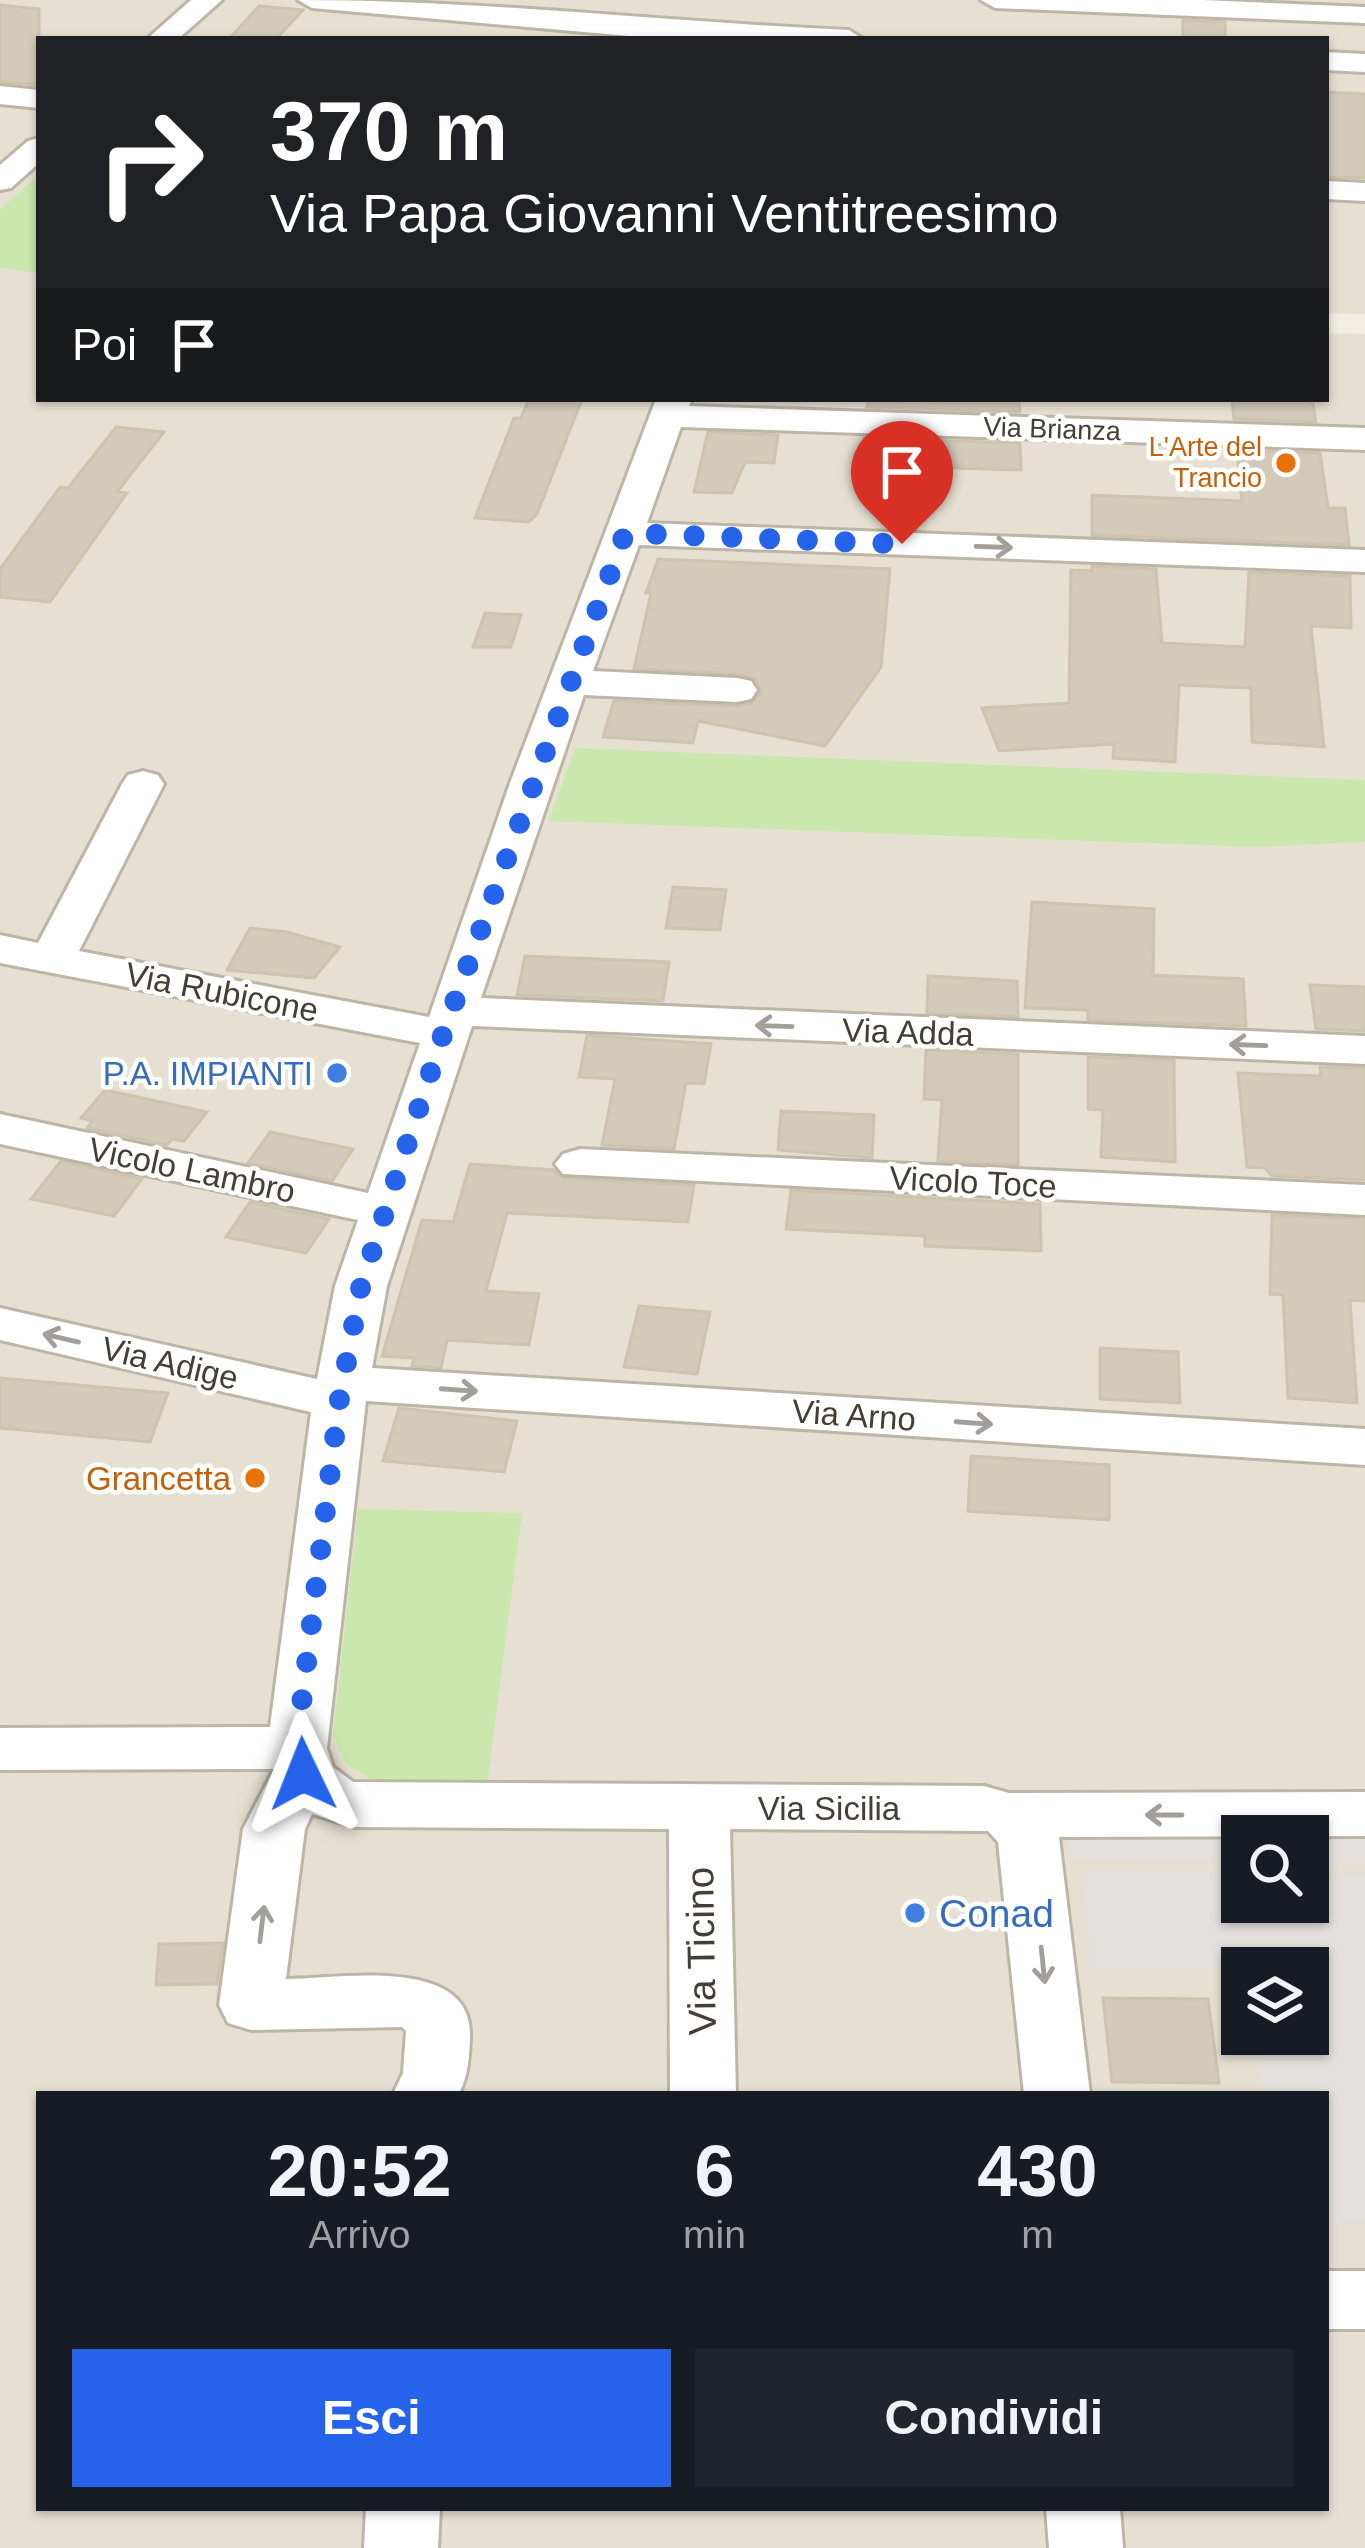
<!DOCTYPE html>
<html lang="it">
<head>
<meta charset="utf-8">
<style>
	body { margin:0; font-family:Helvetica,sans-serif; background:#20242c; color:#f1f3f6; height:100vh; display:flex; flex-direction:column; font-size:45px; white-space:nowrap }
	* { box-sizing:border-box; margin:0 }
	p { font-size:39px; color:#9ea1a6 }
	.icon { flex:none; width:66px; height:66px; fill:none; stroke:currentColor; stroke-width:2; stroke-linecap:round; stroke-linejoin:round }
	.map { position:relative; flex:1; overflow:hidden }
	.sheet { position:absolute; left:36px; top:2091px; width:1293px; height:420px; display:flex; flex-direction:column; background:#171b24; border-radius:0px; box-shadow:0 3px 9px #0004 }
	.sheet>* { flex:none }
	.banner { position:absolute; left:36px; top:36px; width:1293px; height:366px; border-radius:0px; box-shadow:0 3px 9px #0004; background:#202124; color:#fff; overflow:hidden }
	.controls { position:absolute; left:1221px; top:1815px; display:grid; gap:24px }
	.controls a { display:grid; place-items:center; width:108px; height:108px; border-radius:0px; background:#171b24; box-shadow:0 3px 9px #0004; font-size:60px }
	.pin { position:absolute; display:grid; place-items:center; width:102px; height:102px; color:#fff; margin:-123px -51px; border-radius:50% 50% 50% 0; rotate:-45deg; box-shadow:0 0 12px #0007 }
	.pin .icon { rotate:45deg }
	.me { position:absolute; width:132px; margin:-66px; rotate:358deg; stroke-linejoin:round; filter:drop-shadow(0 0 9px #0008) }
	.turn { display:flex; align-items:center; gap:42px; height:252px; padding:0 36px; font-size:54px }
	.turn .icon { width:156px; height:156px; stroke-width:2.5 }
	.turn b { display:block; font-size:84px; line-height:102px }
	.then { display:flex; align-items:center; height:114px; padding:0 36px; background:#0003; gap:24px; font-size:45px }
	.eta { display:flex; justify-content:space-evenly; align-items:center; height:204px; text-align:center }
	.eta b { font-size:72px; font-weight:600; line-height:84px }
	.cta { display:flex; gap:24px; margin-top:auto; padding:24px 36px }
	.cta a { flex:1; height:138px; border-radius:0px; background:#2563eb; color:#fff; font-size:48px; font-weight:600; line-height:138px; text-align:center }
	.cta a+a { background:#20242c; color:#f1f3f6 }
	.map>svg:first-child { display:block }
	.residential { fill:#e6e0d2; fill-rule:evenodd }
	.green { fill:#cae7ad }
	.parking { fill:#e3e0dd }
	.building { fill:#d3caba; stroke:#cec3ad; stroke-width:3 }
	.lines { fill:none; stroke-linecap:round; stroke-linejoin:round }
	.street-casing { stroke:#bdb6a7; stroke-width:6 }
	.street { fill:#fff; fill-rule:evenodd }
	.oneway { stroke:#a29e9a }
	.route { stroke:#2563eb; stroke-width:21; stroke-dasharray:0 37.8 }
	.food-dot { fill:#e8710a; stroke:#fff; stroke-width:4.5 }
	.shop-dot { fill:#3f7fe0; stroke:#fff; stroke-width:4.5 }
	.labels { text-anchor:middle; dominant-baseline:central; stroke-width:9; stroke-linejoin:round; paint-order:stroke }
	.far-street-label { font-size:27px; fill:#443e34; stroke:#fff }
	.far-food-label { font-size:27px; fill:#c56008; stroke:#fff; text-anchor:end }
	.street-label { font-size:33px; fill:#443e34; stroke:#fff }
	.shop-label { font-size:33px; fill:#366cbe; stroke:#fff; text-anchor:end }
	.food-label { font-size:33px; fill:#c56008; stroke:#fff; text-anchor:end }
	.near-shop-label { font-size:39px; fill:#366cbe; stroke:#fff; text-anchor:start }
	.near-street-label { font-size:39px; fill:#443e34; stroke:#fff }
</style>
</head>
<body>
<div class="map">
<svg width="1365" height="2548" viewBox="0 0 1365 2548">
	<rect width="100%" height="100%" fill="#f2eee4"/>
	<g class="residential">
		<path d="M0 0H1365V314L1326 313V39H39V100L0 94Z"/>
		<path d="M0 97 39 103V399H670L357 1287 316 1796 695 1812 696 2094H39V2508H1075L1079 2548H0Z"/>
		<path d="M1326 333 1365 334V2290L1326 2291V2094H710L705 1802 385 1800 313 1772 346 1400 679 399H1326ZM1242 1836H1308V1902H1242ZM1242 1968H1308V2034H1242Z"/>
		<path d="M1326 2307H1365V2548H1095L1091 2508H1326Z"/>
	</g>
	<g class="green">
		<path d="M39 175V273L0 268V210Z"/>
		<path d="M575 748 1365 780V842L1254 847 549 821Z"/>
		<path d="M358 1509 522 1513 487 1786 372 1780 345 1763 333 1735Z"/>
	</g>
	<g class="parking">
		<path d="M1068 1832 1365 1837V1865L1308 1864V1836H1242V1863L1071 1860Z"/>
		<path d="M1084 1871 1242 1873V1902H1308V1875L1365 1876V2222L1326 2223V2094H1264L1255 2034H1308V1968H1091Z"/>
	</g>
	<g class="building">
		<path d="M0 5 39 9V85L0 82Z"/>
		<path d="M259 6 303 10 276 39H229Z"/>
		<path d="M1183 20 1225 22V39H1183Z"/>
		<path d="M1326 92 1365 94V178L1326 177Z"/>
		<path d="M529 399H582L537 514 529 522 475 518 514 418H521Z"/>
		<path d="M868 399H1019L1020 412 867 407Z"/>
		<path d="M1232 399H1312L1316 422 1234 419Z"/>
		<path d="M116 427 164 432 117 492 127 493 50 602 0 597V569L60 487 68 488Z"/>
		<path d="M708 432 778 435 774 463 745 462 732 493 694 492Z"/>
		<path d="M864 438 1020 443 1021 470 861 465Z"/>
		<path d="M1237 450 1320 453 1328 508H1345L1349 545 1092 535V495L1242 501Z"/>
		<path d="M658 559 890 569 881 667 825 746 698 721 693 743 603 737 614 701 737 706 752 703 761 692 755 679 738 674 634 669 651 593H646Z"/>
		<path d="M1092 566 1156 569 1162 643 1245 647 1249 572 1350 576 1351 628 1311 626 1324 747 1252 742 1251 688 1179 685 1175 762 1113 758 1114 744 999 751 982 708 1069 703 1071 570 1092 571Z"/>
		<path d="M485 613 521 615 511 647H473Z"/>
		<path d="M673 887 726 890 720 930 666 928Z"/>
		<path d="M1032 902 1154 909 1153 975 1243 979 1246 1026 1088 1020V1010L1025 1008Z"/>
		<path d="M250 928 287 932 340 947 314 978 227 970Z"/>
		<path d="M525 956 669 962 663 1001 517 995Z"/>
		<path d="M928 976 1017 981 1018 1017 927 1013Z"/>
		<path d="M1310 985 1365 987V1031L1316 1029Z"/>
		<path d="M587 1035 711 1044 704 1084 686 1083 674 1149 602 1145 615 1079 579 1077Z"/>
		<path d="M926 1050 1018 1054V1165L938 1161 942 1100 924 1099Z"/>
		<path d="M1088 1057 1174 1060 1175 1162 1101 1157 1103 1110 1088 1109Z"/>
		<path d="M1320 1067 1365 1068V1180L1272 1176 1265 1168 1247 1167 1238 1073 1321 1076Z"/>
		<path d="M105 1090 207 1112 184 1141 172 1139 167 1145 87 1128 92 1121 81 1118Z"/>
		<path d="M781 1111 874 1115 872 1158 778 1150Z"/>
		<path d="M270 1132 353 1149 332 1181 248 1163Z"/>
		<path d="M61 1161 142 1179 114 1216 31 1199Z"/>
		<path d="M470 1164 554 1170 563 1178 694 1185 688 1222 507 1213 486 1291 539 1294 529 1345 447 1340 441 1368 412 1366 414 1358 382 1356 422 1220 453 1222Z"/>
		<path d="M791 1190 1040 1204 1041 1251 925 1246V1236L786 1229Z"/>
		<path d="M250 1202 329 1219 306 1253 226 1237Z"/>
		<path d="M1272 1215 1365 1219V1301L1350 1300 1357 1403 1288 1398 1283 1295 1270 1294Z"/>
		<path d="M639 1306 710 1312 697 1374 624 1367Z"/>
		<path d="M1100 1348 1178 1352 1180 1403 1100 1399Z"/>
		<path d="M0 1378 168 1393 150 1442 0 1428Z"/>
		<path d="M399 1408 517 1421 504 1472 383 1461Z"/>
		<path d="M971 1456 1109 1465V1520L968 1511Z"/>
		<path d="M223 1943 217 1984 156 1985 159 1944Z"/>
		<path d="M1103 1998 1208 1999 1219 2083 1112 2082Z"/>
	</g>
	<g class="lines">
		<g class="street-casing">
			<g id="street">
				<path d="M191 0H222L178 39H147Z"/>
				<path d="M298 0C482 0 665 22 849 30L863 39H663L312 8Z"/>
				<path d="M981 0H1203L1365 7V23L995 8Z"/>
				<path d="M1326 52 1365 54V72L1326 70Z"/>
				<path d="M0 86 39 90V108L0 104Z"/>
				<path d="M39 138V163L11 188 0 190V165L28 141Z"/>
				<path d="M1326 181 1365 183V201L1326 199Z"/>
				<path d="M656 399H692L689 406 1365 428V450L681 427 647 523 1365 550V572L639 545 593 671 737 678 751 681 757 690 751 699 737 702 584 695 481 998 1365 1036V1064L472 1026 387 1286 372 1368 1365 1429V1465L366 1401 327 1748 333 1767 353 1782 984 1786 1009 1793 1365 1792V1836L1059 1837 1090 2094H1024L998 1842 988 1831 730 1829 736 2094H670L669 1829 356 1827 312 1814 305 1829 286 1979C340 1979 475 1954 470 2039 469 2060 468 2075 459 2094H393L403 2073 406 2031 402 2027 251 2030 228 2023 219 2005 243 1829 274 1769 0 1770V1728L270 1727 311 1412 0 1340V1308L317 1379 335 1286 358 1220 0 1144V1114L368 1193 420 1043 0 963V935L38 943 122 784 128 775 143 771 158 775 164 784 79 951 429 1017 510 783Z"/>
				<path d="M580 1149 1365 1185V1215L563 1174 555 1164 563 1154Z"/>
				<rect x="1326" y="2271" width="39" height="58"/>
				<path d="M366 2508H440L438 2548H364Z"/>
				<path d="M1046 2508H1120L1123 2548H1049Z"/>
			</g>
		</g>
		<use href="#street" class="street"/>
	</g>
	<defs><path id="oneway-shaft" d="M-6 0H5M1.5-3L5.5 0L1.5 3" fill="none" stroke-width="1.6" stroke-linecap="round" stroke-linejoin="round" transform="scale(3)"/></defs>
	<g class="oneway">
		<use href="#oneway-shaft" transform="translate(994 547) rotate(2)"/>
		<use href="#oneway-shaft" transform="translate(774 1026) rotate(-178)"/>
		<use href="#oneway-shaft" transform="translate(1248 1045) rotate(-178)"/>
		<use href="#oneway-shaft" transform="translate(61 1338) rotate(-167)"/>
		<use href="#oneway-shaft" transform="translate(459 1390) rotate(4)"/>
		<use href="#oneway-shaft" transform="translate(974 1423) rotate(4)"/>
		<use href="#oneway-shaft" transform="translate(1164 1815) rotate(180)"/>
		<use href="#oneway-shaft" transform="translate(262 1924) rotate(-83)"/>
		<use href="#oneway-shaft" transform="translate(1043 1965) rotate(84)"/>
	</g>
	<g class="lines">
		<path class="route" d="M303 1774 296 1748 339 1402 361 1286 443 1034 625 533 902 544"/>
	</g>
	<g class="food-dot">
		<circle cx="1286" cy="463" r="12"/>
		<circle cx="255" cy="1478" r="12"/>
	</g>
	<g class="shop-dot">
		<circle cx="337" cy="1073" r="12"/>
		<circle cx="915" cy="1913" r="12"/>
	</g>
	<g class="labels">
		<g class="far-street-label">
			<text transform="translate(1052 429) rotate(2)">Via Brianza</text>
		</g>
		<g class="far-food-label">
			<text x="1262" y="447">L'Arte del<tspan x="1262" dy="31">Trancio</tspan></text>
		</g>
		<g class="street-label">
			<text transform="translate(222 992) rotate(11)">Via Rubicone</text>
			<text transform="translate(908 1032) rotate(2)">Via Adda</text>
			<text transform="translate(192 1170) rotate(12)">Vicolo Lambro</text>
			<text transform="translate(973 1182) rotate(3)">Vicolo Toce</text>
			<text transform="translate(170 1363) rotate(13)">Via Adige</text>
			<text transform="translate(854 1415) rotate(4)">Via Arno</text>
			<text x="829" y="1808">Via Sicilia</text>
		</g>
		<g class="shop-label">
			<text x="313" y="1073">P.A. IMPIANTI</text>
		</g>
		<g class="food-label">
			<text x="231" y="1478">Grancetta</text>
		</g>
		<g class="near-shop-label">
			<text x="939" y="1913">Conad</text>
		</g>
		<g class="near-street-label">
			<text transform="translate(701 1951) rotate(-91)">Via Ticino</text>
		</g>
	</g>
</svg>
<div class="controls">
<a><svg class="icon" aria-label="search" viewBox="0 0 24 24"><circle cx="10" cy="10" r="6"/><path d="M15 15l6 6"/></svg></a>
<a><svg class="icon" aria-label="layers" viewBox="0 0 24 24"><path d="M12 4l9 5-9 5-9-5zM3 14l9 5 9-5"/></svg></a>
</div>
<div class="pin" style="left:902px;top:544px;background:#d93025"><svg class="icon" aria-label="arrive" viewBox="0 0 24 24"><path d="M6 21V4h12l-3 4 3 4H6"/></svg></div>
<svg class="me" style="left:303px;top:1774px" viewBox="-20 -20 40 40"><path d="M0-17L14 15 0 8-14 15z" fill="#2563eb" stroke="#fff" stroke-width="4"/></svg>
<div class="banner">
<div class="turn"><svg class="icon" aria-label="right" viewBox="0 0 24 24"><path d="M7 20v-9h11M14 6l5 5-5 5"/></svg><div><b>370 m</b>Via Papa Giovanni Ventitreesimo</div></div>
<div class="then">Poi<svg class="icon" aria-label="arrive" viewBox="0 0 24 24"><path d="M6 21V4h12l-3 4 3 4H6"/></svg></div>
</div>
<section class="sheet">
<div class="eta">
<div><b>20:52</b><p>Arrivo</p></div>
<div><b>6</b><p>min</p></div>
<div><b>430</b><p>m</p></div>
</div>
<div class="cta"><a>Esci</a><a>Condividi</a></div>
</section>
</div>
</body>
</html>
